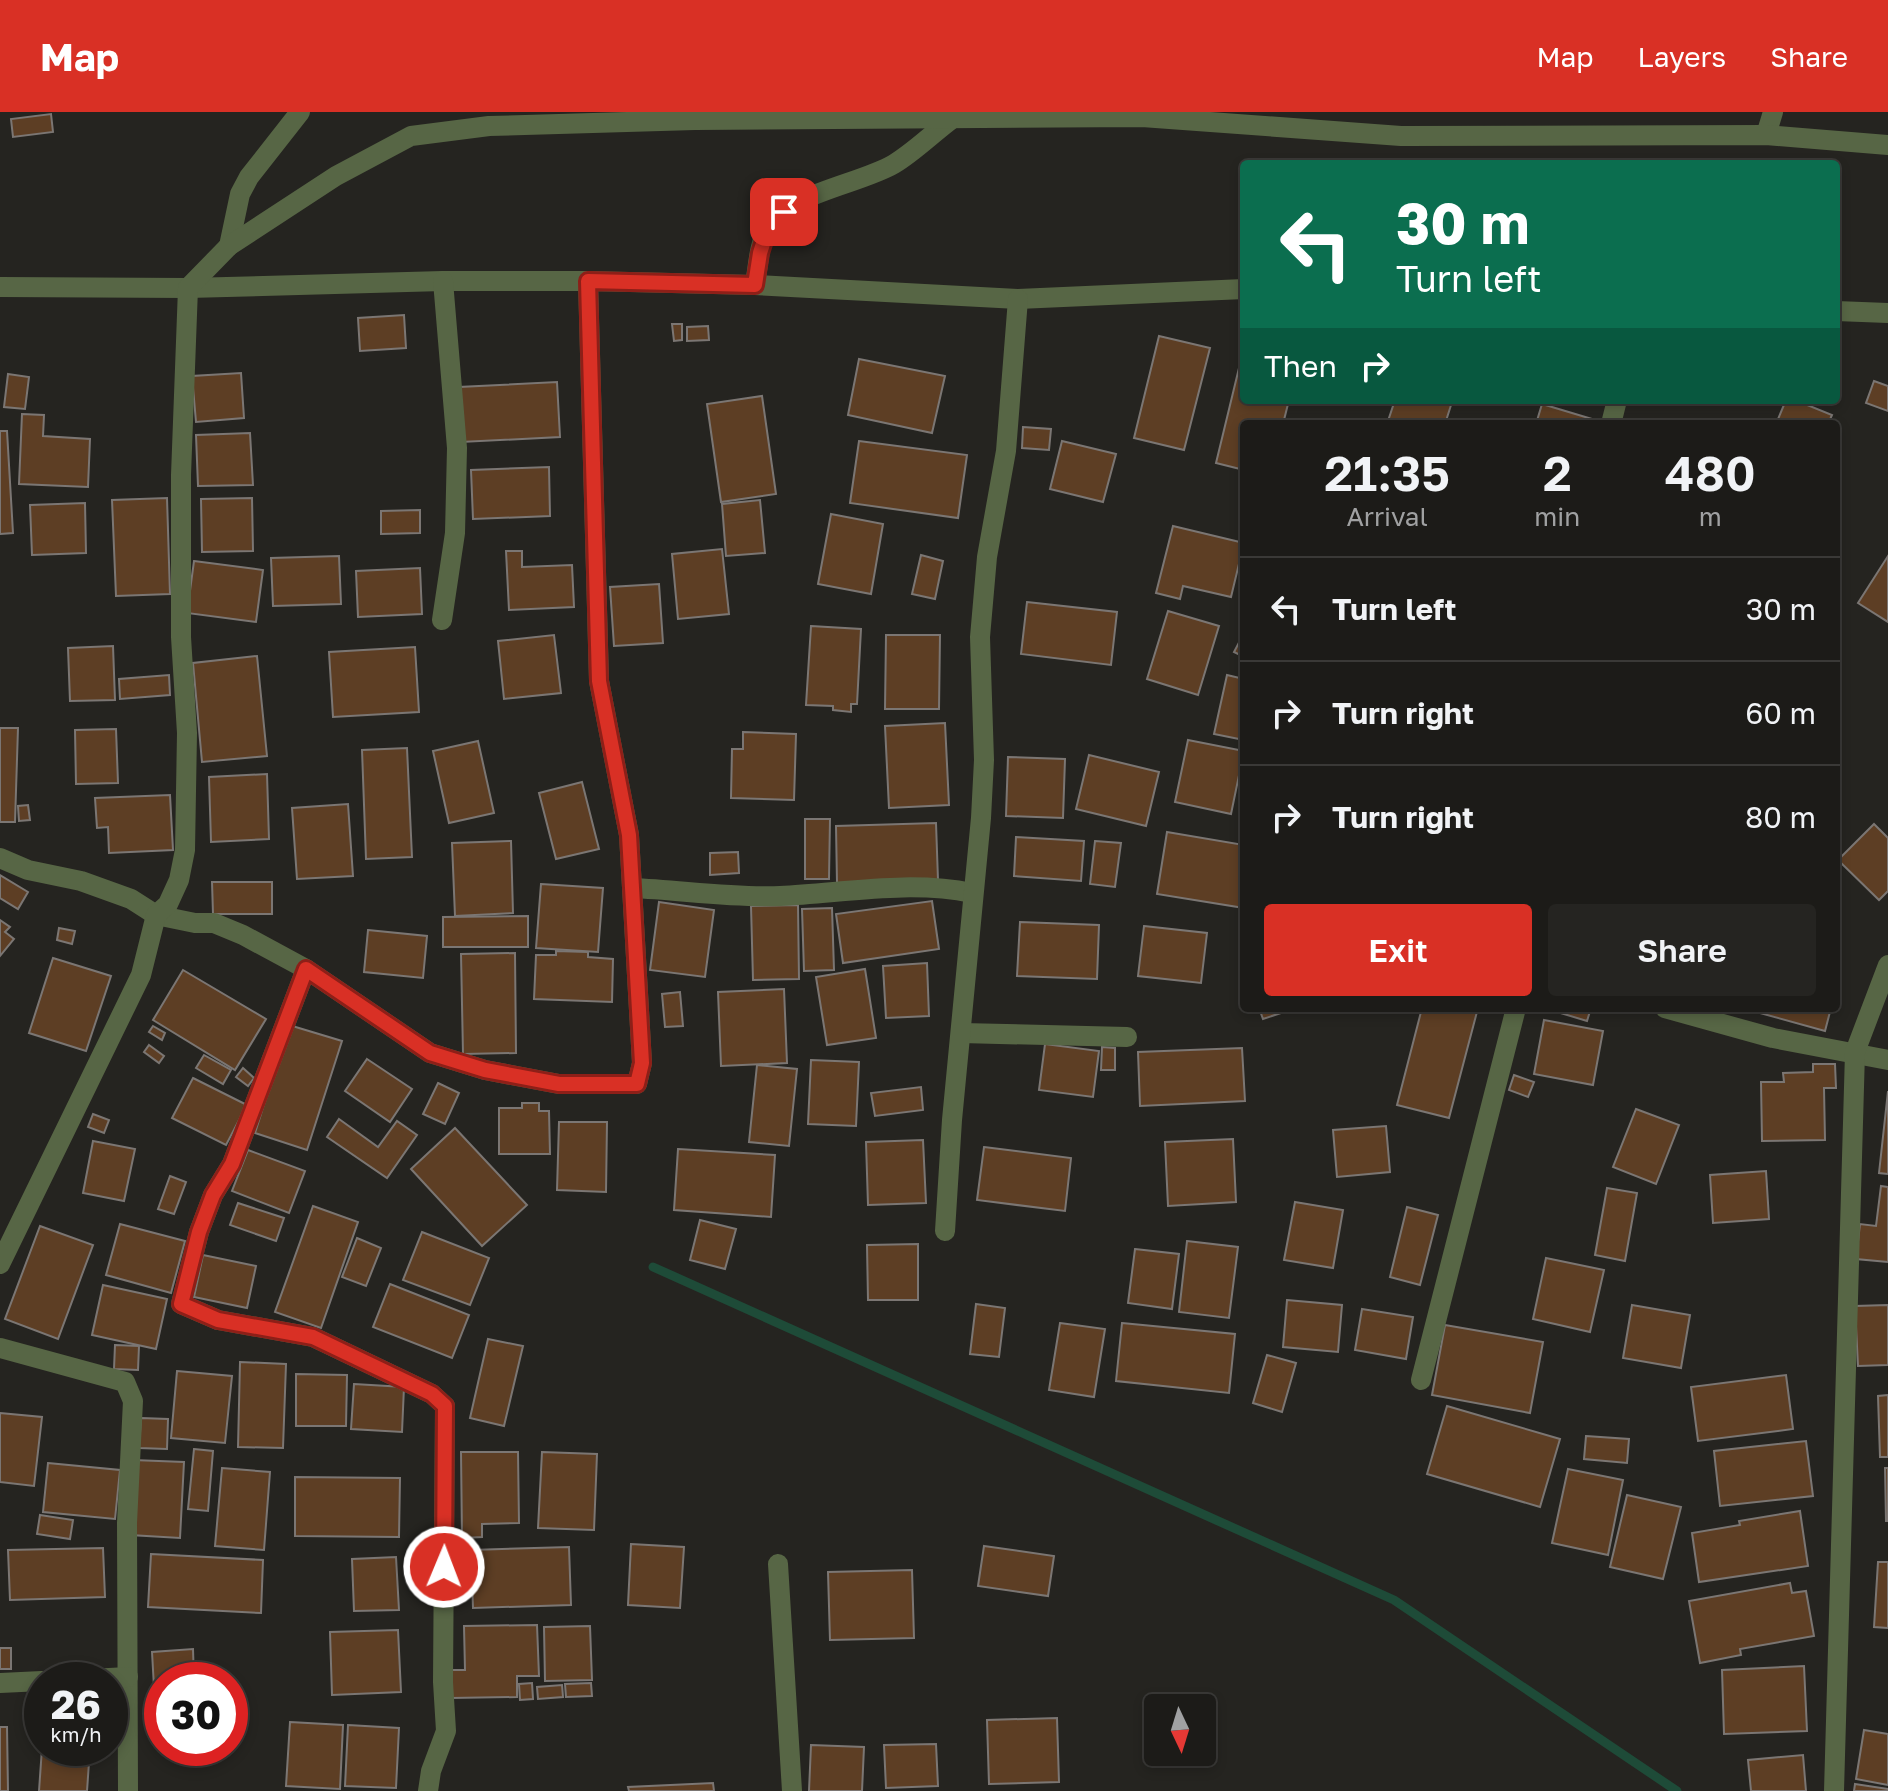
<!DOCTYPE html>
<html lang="en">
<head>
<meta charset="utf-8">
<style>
	body { margin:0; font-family:"Golos Text",sans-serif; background:#252421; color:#f1f3f6; height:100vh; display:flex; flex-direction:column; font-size:30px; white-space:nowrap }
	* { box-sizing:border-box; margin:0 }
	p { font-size:26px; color:#a0a1a2 }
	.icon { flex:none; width:44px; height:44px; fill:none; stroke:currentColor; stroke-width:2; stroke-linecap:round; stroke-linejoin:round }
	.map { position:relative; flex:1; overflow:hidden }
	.side { position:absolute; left:1240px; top:308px; width:600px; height:592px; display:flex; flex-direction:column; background:#1c1b18; border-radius:8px; box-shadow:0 4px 12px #0003,0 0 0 2px #3a3937 }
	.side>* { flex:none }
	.hud { position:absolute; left:1240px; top:48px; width:600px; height:244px; border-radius:8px; box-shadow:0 4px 12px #0003,0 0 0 2px #3a3937; background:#0b6e4f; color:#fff; overflow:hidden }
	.needle { width:52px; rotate:176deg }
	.buttons { position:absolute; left:1144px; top:1582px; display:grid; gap:16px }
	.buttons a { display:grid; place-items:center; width:72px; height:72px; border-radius:8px; background:#1c1b18; box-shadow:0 4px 12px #0003,0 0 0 2px #3a3937; font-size:40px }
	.speed { position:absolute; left:24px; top:1550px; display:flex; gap:16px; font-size:40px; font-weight:700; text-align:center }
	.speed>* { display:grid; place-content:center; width:104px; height:104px; border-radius:50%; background:#1c1b18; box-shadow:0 4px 12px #0003,0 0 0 2px #3a3937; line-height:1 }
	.speed small { font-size:20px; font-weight:400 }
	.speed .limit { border:12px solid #d22; background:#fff; color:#111 }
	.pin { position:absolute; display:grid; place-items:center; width:68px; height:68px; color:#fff; margin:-34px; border-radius:16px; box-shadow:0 4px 12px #0006 }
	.me { position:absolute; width:88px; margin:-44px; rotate:1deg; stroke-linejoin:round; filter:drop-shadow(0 0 6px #0008) }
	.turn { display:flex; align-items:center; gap:28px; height:168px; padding:0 24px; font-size:36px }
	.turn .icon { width:104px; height:104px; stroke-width:2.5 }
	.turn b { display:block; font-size:56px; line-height:68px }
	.then { display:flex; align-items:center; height:76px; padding:0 24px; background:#0003; gap:16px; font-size:30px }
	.eta { display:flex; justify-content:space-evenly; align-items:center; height:136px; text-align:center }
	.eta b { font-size:48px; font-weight:600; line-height:56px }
	.cta { display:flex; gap:16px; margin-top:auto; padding:16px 24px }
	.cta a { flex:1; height:92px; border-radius:8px; background:#d93025; color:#fff; font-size:32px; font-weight:600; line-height:92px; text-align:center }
	.cta a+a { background:#252421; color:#f1f3f6 }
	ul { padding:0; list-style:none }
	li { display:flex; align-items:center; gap:24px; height:104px; padding:0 24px; border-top:2px solid #3a3937 }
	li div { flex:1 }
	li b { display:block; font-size:30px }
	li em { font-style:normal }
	header { display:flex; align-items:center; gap:48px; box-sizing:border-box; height:112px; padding:0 40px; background:#d93025; color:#fff }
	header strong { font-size:38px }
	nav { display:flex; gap:44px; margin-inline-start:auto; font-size:28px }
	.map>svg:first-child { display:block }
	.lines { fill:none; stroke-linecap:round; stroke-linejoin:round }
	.stream { stroke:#1e4b38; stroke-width:9 }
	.building { fill:#5d3e24; stroke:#7b7673; stroke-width:2 }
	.minor { stroke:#576645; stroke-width:20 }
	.route-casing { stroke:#8d1f18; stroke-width:20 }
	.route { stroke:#d93025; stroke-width:14 }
</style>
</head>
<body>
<header>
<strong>Map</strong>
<nav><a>Map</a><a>Layers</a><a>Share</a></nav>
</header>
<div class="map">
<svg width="1888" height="1679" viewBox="0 0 1888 1679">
	<rect width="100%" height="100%" fill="#252420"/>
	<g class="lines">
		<path class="stream" d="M653 1155 1394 1488 1677 1679"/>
	</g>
	<g class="building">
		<path d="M51 2 53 20 13 25 11 7Z"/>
		<path d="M404 203 406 236 360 239 358 206Z"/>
		<path d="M672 212H682V228L674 229Z"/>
		<path d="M708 214 709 228 687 229V215Z"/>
		<path d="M1159 224 1210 236 1184 338 1134 326Z"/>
		<path d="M859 247 945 264 932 321 848 303Z"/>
		<path d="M1239 256 1244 257V288H1289L1283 312H1244V358L1216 351Z"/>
		<path d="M241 261 244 306 196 310 192 264Z"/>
		<path d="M8 262 29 265 25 297 4 295Z"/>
		<path d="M1874 269 1888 274V299L1866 291Z"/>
		<path d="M557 270 560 325 461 330 459 275Z"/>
		<path d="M762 284 776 382 721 390 707 292Z"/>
		<path d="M1395 288H1446L1452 290 1445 312H1387Z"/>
		<path d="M1786 288H1795L1832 303 1828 312H1776Z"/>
		<path d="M1542 292 1602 310 1536 312Z"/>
		<path d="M22 302 44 303 43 324 90 327 88 375 19 372Z"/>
		<path d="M1023 315 1051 317 1049 338 1022 336Z"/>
		<path d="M0 319H7L13 421 0 422Z"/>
		<path d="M250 321 253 373 198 374 196 323Z"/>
		<path d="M859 329 967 343 958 406 850 391Z"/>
		<path d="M1062 329 1116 342 1103 390 1050 377Z"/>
		<path d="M549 355 550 404 473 407 471 358Z"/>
		<path d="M167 386 170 482 116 484 112 388Z"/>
		<path d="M252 386 253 439 202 440 201 387Z"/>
		<path d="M760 388 765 441 726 444 722 392Z"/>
		<path d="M85 391 86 441 32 443 30 393Z"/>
		<path d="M420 398V421L381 422V399Z"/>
		<path d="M831 402 883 412 871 482 818 472Z"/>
		<path d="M1173 414 1244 431 1231 485 1183 474 1180 487 1156 481Z"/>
		<path d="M722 437 729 502 678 507 672 442Z"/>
		<path d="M506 439H522V455L572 453 574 495 509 498Z"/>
		<path d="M921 443 943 449 935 487 912 482Z"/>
		<path d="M339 444 341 492 273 494 271 446Z"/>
		<path d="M1888 444V510L1858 491Z"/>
		<path d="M194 449 263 458 256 510 187 501Z"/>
		<path d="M420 456 422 502 358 505 356 459Z"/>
		<path d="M659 472 663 531 614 534 610 475Z"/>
		<path d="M1027 490 1117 500 1111 553 1021 542Z"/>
		<path d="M1168 499 1219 514 1198 583 1147 567Z"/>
		<path d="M811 514 861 517 857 592H851V600L833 598V594L806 593Z"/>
		<path d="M1244 521V545L1234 540Z"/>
		<path d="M554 523 561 581 504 587 498 529Z"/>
		<path d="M886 523H940L939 597H885Z"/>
		<path d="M113 534 115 588 70 589 68 536Z"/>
		<path d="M415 535 419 600 333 605 329 540Z"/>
		<path d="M257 544 267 644 202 650 193 551Z"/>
		<path d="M169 563 170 583 120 587 119 567Z"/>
		<path d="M1227 563 1244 567V628L1214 622Z"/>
		<path d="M945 611 949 693 889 696 885 614Z"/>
		<path d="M0 616H18L15 710H0Z"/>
		<path d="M116 617 118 671 76 672 75 618Z"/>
		<path d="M743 620 796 622 794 688 731 686 732 637H743Z"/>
		<path d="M1188 628 1244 639 1231 702 1175 690Z"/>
		<path d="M478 629 494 701 449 711 433 639Z"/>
		<path d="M407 636 412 745 366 747 362 638Z"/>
		<path d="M1089 643 1159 660 1146 714 1076 697Z"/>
		<path d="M1008 645 1065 647 1063 706 1006 704Z"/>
		<path d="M267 662 269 727 211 730 209 665Z"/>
		<path d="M582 670 599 737 556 747 539 681Z"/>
		<path d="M170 683 173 738 109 741 108 715 97 716 95 686Z"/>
		<path d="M348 692 353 764 297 767 292 696Z"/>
		<path d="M28 693 30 708 19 709 18 694Z"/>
		<path d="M805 707H830L829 767H805Z"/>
		<path d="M936 711 938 768 837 771 836 714Z"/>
		<path d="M1874 712 1888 726V779L1879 788 1838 748Z"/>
		<path d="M1167 720 1244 733V796L1157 782Z"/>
		<path d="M1016 725 1084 729 1081 769 1014 764Z"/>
		<path d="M511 729 513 801 455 804 452 731Z"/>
		<path d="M1095 729 1121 731 1115 775 1090 772Z"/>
		<path d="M738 740 739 761 710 763V741Z"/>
		<path d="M0 763 28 780 18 797 0 786Z"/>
		<path d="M212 770H272V802H213Z"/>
		<path d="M541 772 603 776 598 840 536 836Z"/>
		<path d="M932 789 939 837 843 851 836 802Z"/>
		<path d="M659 790 714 798 705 865 650 858Z"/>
		<path d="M798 793 799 867 753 868 751 794Z"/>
		<path d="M832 796 834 858 804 859 802 797Z"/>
		<path d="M528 804V835H443V805Z"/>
		<path d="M0 808 10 815 5 820 14 827 0 844Z"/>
		<path d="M1020 810 1099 813 1097 867 1017 864Z"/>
		<path d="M1144 814 1207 821 1201 871 1138 864Z"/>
		<path d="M59 816 75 819 72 832 57 828Z"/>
		<path d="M368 818 427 824 423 866 364 860Z"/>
		<path d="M556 839 588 840V845L613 847 612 890 534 887 536 843H556Z"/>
		<path d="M515 841 516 941 463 942 461 842Z"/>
		<path d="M53 846 111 864 86 939 29 921Z"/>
		<path d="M927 851 929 904 886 906 883 854Z"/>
		<path d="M865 857 876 926 827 933 816 865Z"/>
		<path d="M183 858 266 907 235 958 153 908Z"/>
		<path d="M784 877 787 951 721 954 718 880Z"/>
		<path d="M680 880 683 914 665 915 662 882Z"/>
		<path d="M1259 896H1292L1293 897 1263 907Z"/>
		<path d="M1422 896H1478L1449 1006 1397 993Z"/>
		<path d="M1555 896H1591L1587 909 1554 899Z"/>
		<path d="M1742 896H1831L1825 919Z"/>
		<path d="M1544 908 1603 919 1593 973 1534 962Z"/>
		<path d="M289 913 342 929 307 1038 255 1021Z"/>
		<path d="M153 914 165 921 162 928 149 920Z"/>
		<path d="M1045 932 1099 939 1093 985 1039 978Z"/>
		<path d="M149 933 164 944 159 951 144 940Z"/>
		<path d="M1102 935 1115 936V958H1101Z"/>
		<path d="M1242 936 1245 989 1140 994 1138 940Z"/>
		<path d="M204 943 231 958 223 972 196 956Z"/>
		<path d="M367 947 412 977 390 1010 345 979Z"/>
		<path d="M811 948 859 950 856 1014 808 1012Z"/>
		<path d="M1813 952H1835L1836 976H1824L1825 1028 1762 1029 1761 970H1784L1783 961 1813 960Z"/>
		<path d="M757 953 797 957 789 1034 749 1030Z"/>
		<path d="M243 956 254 966 248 974 236 965Z"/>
		<path d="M1514 963 1534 970 1528 985 1509 978Z"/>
		<path d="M193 966 247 993 226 1033 172 1006Z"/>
		<path d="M438 971 459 981 445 1012 423 1002Z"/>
		<path d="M921 975 923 998 875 1004 871 981Z"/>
		<path d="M1888 979V1062L1879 1061Z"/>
		<path d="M522 991H539V999H549L550 1042H499V996H522Z"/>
		<path d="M1636 997 1679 1013 1656 1072 1613 1055Z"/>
		<path d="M93 1002 109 1008 104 1021 88 1015Z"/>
		<path d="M339 1007 378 1035 397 1009 417 1023 387 1066 327 1025Z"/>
		<path d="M559 1010H607L606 1080 557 1078Z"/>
		<path d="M1386 1014 1390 1060 1337 1065 1333 1018Z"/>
		<path d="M455 1016 527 1093 482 1134 411 1057Z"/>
		<path d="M1233 1027 1236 1090 1168 1094 1165 1030Z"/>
		<path d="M923 1028 926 1091 868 1093 866 1030Z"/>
		<path d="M93 1029 135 1037 124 1089 83 1081Z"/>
		<path d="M984 1035 1071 1046 1065 1099 977 1088Z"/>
		<path d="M678 1037 775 1043 771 1105 674 1098Z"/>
		<path d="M248 1038 305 1059 289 1101 232 1079Z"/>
		<path d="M1766 1059 1769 1107 1713 1111 1710 1063Z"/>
		<path d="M170 1064 186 1070 174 1102 158 1097Z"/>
		<path d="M1881 1074 1888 1075V1150L1856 1147 1860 1112 1876 1114Z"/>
		<path d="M1607 1076 1637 1081 1625 1149 1595 1143Z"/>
		<path d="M1295 1090 1343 1098 1333 1156 1284 1148Z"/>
		<path d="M238 1091 284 1106 276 1129 230 1113Z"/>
		<path d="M313 1094 358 1110 321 1216 275 1200Z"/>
		<path d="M1407 1095 1438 1103 1420 1173 1390 1165Z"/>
		<path d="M700 1108 736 1117 725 1157 690 1148Z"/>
		<path d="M120 1112 185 1129 171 1181 106 1163Z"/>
		<path d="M40 1114 93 1133 58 1227 5 1207Z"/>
		<path d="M422 1120 489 1146 470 1193 403 1168Z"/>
		<path d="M357 1126 381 1136 366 1174 342 1165Z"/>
		<path d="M1187 1129 1238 1135 1229 1206 1179 1200Z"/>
		<path d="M918 1132V1188H868L867 1133Z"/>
		<path d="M1135 1137 1179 1142 1172 1197 1128 1191Z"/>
		<path d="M203 1143 256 1154 247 1196 194 1185Z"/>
		<path d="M1546 1146 1604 1158 1590 1220 1533 1207Z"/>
		<path d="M390 1172 469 1203 452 1246 373 1215Z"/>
		<path d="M103 1173 167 1187 156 1237 92 1223Z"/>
		<path d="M1287 1188 1342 1193 1338 1240 1283 1235Z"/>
		<path d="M976 1192 1005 1196 999 1245 970 1242Z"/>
		<path d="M1632 1193 1690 1203 1681 1256 1623 1246Z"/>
		<path d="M1888 1193V1253L1858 1254 1855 1194Z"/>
		<path d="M1362 1197 1413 1205 1406 1247 1355 1238Z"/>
		<path d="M1060 1211 1105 1217 1094 1285 1049 1278Z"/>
		<path d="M1122 1211 1235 1222 1229 1281 1116 1269Z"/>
		<path d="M1445 1213 1543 1230 1530 1301 1432 1283Z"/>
		<path d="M488 1227 523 1234 504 1314 470 1306Z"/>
		<path d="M115 1233 139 1234 138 1258 114 1257Z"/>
		<path d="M1267 1243 1296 1251 1282 1300 1253 1291Z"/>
		<path d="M240 1250 286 1252 283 1336 238 1335Z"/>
		<path d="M177 1259 232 1264 225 1331 171 1326Z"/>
		<path d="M296 1262 347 1263 346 1314H296Z"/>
		<path d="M1786 1263 1793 1317 1698 1329 1691 1275Z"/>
		<path d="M354 1272 404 1275 402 1320 351 1317Z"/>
		<path d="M1888 1283V1345H1880L1878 1284Z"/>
		<path d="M1447 1294 1560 1327 1540 1395 1427 1362Z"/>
		<path d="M0 1301 42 1305 34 1374 0 1370Z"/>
		<path d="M141 1306 168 1307 167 1337 139 1336Z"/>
		<path d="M1586 1324 1629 1327 1627 1351 1584 1347Z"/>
		<path d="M1806 1329 1813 1384 1720 1394 1714 1339Z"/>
		<path d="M194 1337 213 1339 208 1399 188 1397Z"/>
		<path d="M461 1340H518L519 1411 482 1412V1425L462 1426Z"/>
		<path d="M542 1340 597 1342 594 1418 538 1416Z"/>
		<path d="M133 1348 184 1350 180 1426 130 1423Z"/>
		<path d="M48 1351 120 1358 115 1407 43 1400Z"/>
		<path d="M222 1356 270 1360 264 1438 215 1434Z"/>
		<path d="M1885 1356H1888V1409H1886Z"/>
		<path d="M1568 1357 1623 1368 1608 1443 1552 1431Z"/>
		<path d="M295 1365 400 1366 399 1425 295 1424Z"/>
		<path d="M1627 1383 1681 1395 1663 1467 1610 1455Z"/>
		<path d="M1800 1399 1808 1454 1699 1470 1692 1421 1740 1413 1739 1409Z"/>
		<path d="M40 1403 73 1408 70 1427 37 1422Z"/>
		<path d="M631 1432 684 1435 680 1496 628 1493Z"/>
		<path d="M984 1434 1054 1444 1048 1484 978 1474Z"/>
		<path d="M569 1435 571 1493 473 1496 471 1438Z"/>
		<path d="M103 1436 105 1485 10 1488 8 1438Z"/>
		<path d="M151 1442 263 1448 261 1501 148 1495Z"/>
		<path d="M396 1445 399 1498 354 1499 352 1447Z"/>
		<path d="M1878 1450H1888V1516L1874 1515Z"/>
		<path d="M912 1458 914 1526 830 1528 828 1460Z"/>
		<path d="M1790 1471 1792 1481 1806 1479 1814 1524 1740 1537 1741 1543 1700 1551 1689 1489Z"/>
		<path d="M537 1513 539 1564H517V1585L451 1586 450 1558H465L464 1514Z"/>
		<path d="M590 1514 592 1568 545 1569 544 1515Z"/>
		<path d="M398 1518 401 1580 332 1583 330 1520Z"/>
		<rect x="0" y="1536" width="11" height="21"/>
		<path d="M193 1537 194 1568H162V1593H155L152 1540Z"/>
		<path d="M1804 1554 1807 1619 1724 1622 1722 1558Z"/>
		<path d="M532 1571 533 1587 520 1588 519 1572Z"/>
		<path d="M591 1571 592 1584 566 1585 565 1572Z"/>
		<path d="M562 1573 563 1585 538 1587 537 1575Z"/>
		<path d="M1057 1606 1059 1670 989 1672 987 1608Z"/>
		<path d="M290 1610 343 1613 340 1677 286 1674Z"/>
		<path d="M348 1613 399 1616 396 1676 345 1674Z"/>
		<path d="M0 1615H7L8 1679H0Z"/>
		<path d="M1864 1618 1888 1622V1673L1856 1667Z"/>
		<path d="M936 1632 938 1674 886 1676 884 1633Z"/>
		<path d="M811 1633 864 1635 862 1679H809Z"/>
		<path d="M42 1636H90L87 1679H39Z"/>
		<path d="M1803 1643 1806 1679H1751L1748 1648Z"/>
		<path d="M713 1671 714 1679H629L628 1675Z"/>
		<path d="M1855 1672 1888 1677V1679H1854Z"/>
	</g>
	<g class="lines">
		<g class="minor">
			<path d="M1766 23 1773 0"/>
			<path d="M229 134 240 82 249 65 300 0"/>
			<path d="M755 173C758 155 759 130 769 114 790 81 860 72 894 52 914 40 933 21 952 7"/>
			<path d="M0 175 188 176 443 169H588L755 173 1018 187 1244 177"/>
			<path d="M1836 199 1888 201"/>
			<path d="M1611 312 1617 288"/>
			<path d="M442 508 455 421 457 336 443 169"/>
			<path d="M0 746 28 758 81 769 131 787 156 803 195 811H214L243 823 306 857 430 941 485 958 559 972H637L642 951 629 723 599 569 588 169"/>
			<path d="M632 776C681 778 732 786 780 784 844 781 909 768 972 781"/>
			<path d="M306 857 232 1052 213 1083 199 1120 181 1192 218 1208 313 1225 432 1282 445 1294 443 1570 446 1619 431 1659 428 1679"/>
			<path d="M1665 896 1773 926 1888 948"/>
			<path d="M961 921 1127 925"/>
			<path d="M945 1119 952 1008 981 706 984 648 980 525 987 445 1006 339 1018 187"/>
			<path d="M0 1152 141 863 156 803 168 792 179 768 185 738 187 621 181 525V363L188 176 229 134 336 64 411 24 489 14 695 8 1142 5 1401 24 1766 23 1888 33"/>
			<path d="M0 1236 125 1270 133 1289 127 1411 128 1679"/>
			<path d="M1421 1268 1516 896"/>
			<path d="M778 1452 792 1679"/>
			<path d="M71 1568 128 1565"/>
			<path d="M0 1571 42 1569"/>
			<path d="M1834 1679 1855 940 1888 853"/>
		</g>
	</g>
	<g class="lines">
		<g class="route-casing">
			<path id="route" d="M444 1455 445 1294 432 1282 313 1225 218 1208 181 1192 199 1120 213 1083 232 1052 306 857 430 941 485 958 559 972H637L642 951 629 723 599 569 588 169 755 173 760 141 769 113 784 100"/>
		</g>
		<use href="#route" class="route"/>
	</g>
</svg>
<div class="buttons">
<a><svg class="needle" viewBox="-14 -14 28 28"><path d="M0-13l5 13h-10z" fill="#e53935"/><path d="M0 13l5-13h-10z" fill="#a0a1a2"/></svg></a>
</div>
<div class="speed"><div>26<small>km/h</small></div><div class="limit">30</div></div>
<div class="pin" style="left:784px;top:100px;background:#d93025"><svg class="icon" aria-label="arrive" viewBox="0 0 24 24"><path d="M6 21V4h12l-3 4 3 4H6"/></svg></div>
<svg class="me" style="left:444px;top:1455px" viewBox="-20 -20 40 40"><circle r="17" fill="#d93025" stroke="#fff" stroke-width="3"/><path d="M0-11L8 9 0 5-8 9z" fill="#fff"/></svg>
<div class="hud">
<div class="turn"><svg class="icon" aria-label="left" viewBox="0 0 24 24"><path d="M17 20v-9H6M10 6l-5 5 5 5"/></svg><div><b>30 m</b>Turn left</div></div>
<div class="then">Then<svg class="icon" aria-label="right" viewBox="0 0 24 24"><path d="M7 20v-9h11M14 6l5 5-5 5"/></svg></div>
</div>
<section class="side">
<div class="eta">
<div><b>21:35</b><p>Arrival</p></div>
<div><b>2</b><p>min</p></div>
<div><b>480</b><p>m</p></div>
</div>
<ul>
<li><svg class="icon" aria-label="left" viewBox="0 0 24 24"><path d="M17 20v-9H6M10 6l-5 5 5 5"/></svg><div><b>Turn left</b></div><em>30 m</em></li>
<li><svg class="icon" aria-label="right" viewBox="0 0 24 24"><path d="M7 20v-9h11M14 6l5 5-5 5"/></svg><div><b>Turn right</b></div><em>60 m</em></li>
<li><svg class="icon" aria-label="right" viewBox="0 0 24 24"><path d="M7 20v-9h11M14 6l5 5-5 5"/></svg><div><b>Turn right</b></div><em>80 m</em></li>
</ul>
<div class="cta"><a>Exit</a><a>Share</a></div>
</section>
</div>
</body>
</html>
